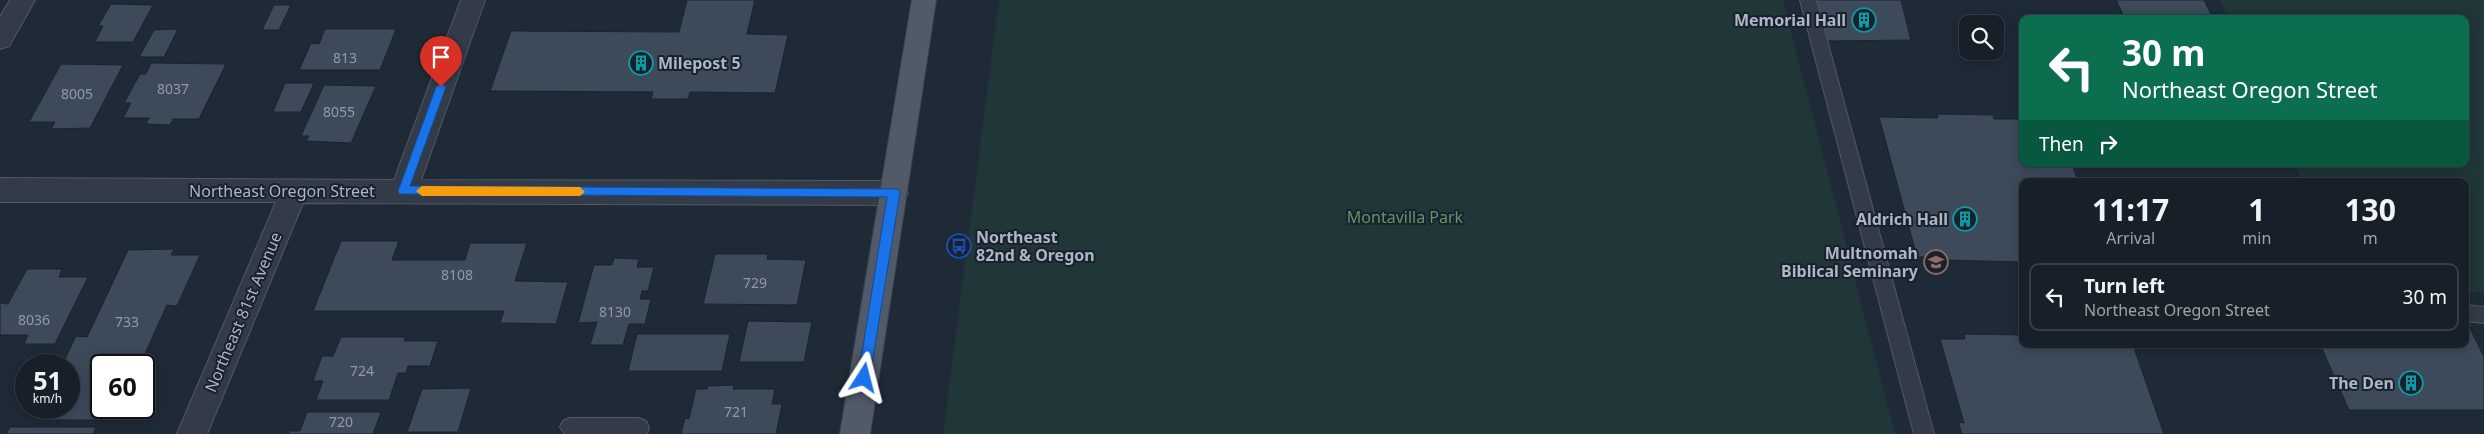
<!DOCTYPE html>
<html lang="en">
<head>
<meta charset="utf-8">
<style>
	body { margin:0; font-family:"Noto Sans",sans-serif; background:#242d35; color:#f1f3f6; height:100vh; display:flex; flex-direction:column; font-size:19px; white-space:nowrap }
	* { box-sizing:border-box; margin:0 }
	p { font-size:16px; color:#9ea3a8 }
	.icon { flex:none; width:28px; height:28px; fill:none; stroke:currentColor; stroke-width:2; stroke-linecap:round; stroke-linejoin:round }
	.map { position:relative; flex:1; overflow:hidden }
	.panel { position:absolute; left:2019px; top:178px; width:450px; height:170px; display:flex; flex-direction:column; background:#172029; border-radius:10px; box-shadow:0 2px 12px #0003,0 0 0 1px #363e46 }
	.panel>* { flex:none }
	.guide { position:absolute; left:2019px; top:15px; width:450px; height:152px; border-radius:10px; box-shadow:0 2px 12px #0003,0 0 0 1px #363e46; background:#0b6e4f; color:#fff; overflow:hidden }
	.tools { position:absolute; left:1959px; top:15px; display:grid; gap:10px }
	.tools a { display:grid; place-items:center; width:45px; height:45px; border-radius:10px; background:#172029; box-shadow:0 2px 12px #0003,0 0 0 1px #363e46; font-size:25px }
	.speed { position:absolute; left:15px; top:354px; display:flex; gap:10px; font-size:25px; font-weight:700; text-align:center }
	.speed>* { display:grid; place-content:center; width:65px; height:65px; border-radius:50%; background:#172029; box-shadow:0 2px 12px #0003,0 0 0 1px #363e46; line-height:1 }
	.speed small { font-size:12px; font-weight:400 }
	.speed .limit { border:2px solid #111; border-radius:8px; background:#fff; color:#111 }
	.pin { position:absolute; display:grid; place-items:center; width:42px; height:42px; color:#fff; margin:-51px -21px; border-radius:50% 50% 50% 0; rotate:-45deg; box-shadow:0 0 5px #0007 }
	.pin .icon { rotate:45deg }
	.me { position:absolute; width:55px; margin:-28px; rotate:9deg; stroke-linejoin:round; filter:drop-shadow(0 0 4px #0008) }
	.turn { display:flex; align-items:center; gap:18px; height:105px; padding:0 20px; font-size:22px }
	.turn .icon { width:65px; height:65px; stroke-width:2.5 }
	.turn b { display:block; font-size:35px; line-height:42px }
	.then { display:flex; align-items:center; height:48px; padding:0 20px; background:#0003; gap:10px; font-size:19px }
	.eta { display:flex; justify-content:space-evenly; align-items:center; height:85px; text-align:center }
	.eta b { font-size:30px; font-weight:700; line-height:35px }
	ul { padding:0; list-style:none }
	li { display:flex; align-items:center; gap:15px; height:68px; margin:0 10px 8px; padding:0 10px; border:2px solid #363e46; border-radius:10px }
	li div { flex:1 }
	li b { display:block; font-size:19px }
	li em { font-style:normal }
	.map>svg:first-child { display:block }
	.green { fill:#203638 }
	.building { fill:#3c4a5a; stroke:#1a232e }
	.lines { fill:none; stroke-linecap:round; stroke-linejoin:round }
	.service-casing { stroke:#505966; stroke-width:2 }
	.minor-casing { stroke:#505966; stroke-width:2 }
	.primary-casing { stroke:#3c4451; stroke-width:2 }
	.service { fill:#323b47; fill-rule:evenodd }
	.minor { fill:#323b47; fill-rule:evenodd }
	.primary { fill:#505a68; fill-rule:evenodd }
	.route { fill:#1a73e8; stroke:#114b97 }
	.slow { fill:#f59e0b }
	.labels { text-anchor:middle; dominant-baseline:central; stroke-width:4; stroke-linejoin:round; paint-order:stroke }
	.number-label { font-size:14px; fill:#909baa }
	.poi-label { font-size:16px; font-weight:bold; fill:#acb6c5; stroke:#18212c; text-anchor:end }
	.street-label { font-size:16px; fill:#acb6c5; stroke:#18212c }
	.park-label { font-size:16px; fill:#63956d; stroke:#18212c }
</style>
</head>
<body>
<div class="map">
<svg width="2484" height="434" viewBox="0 0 2484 434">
	<rect width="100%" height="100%" fill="#1f2a37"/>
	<g class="green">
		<path d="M999 0H1783L1895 434H943Z"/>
		<path d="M2220 0H2484V292H2465V181H2302L2294 164H2465V19H2228Z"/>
	</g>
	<g class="building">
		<path d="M687 0H755L747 34 788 35 775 93 690 92 688 99H651L653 92 490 91 511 31 679 32Z"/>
		<path d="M1816 0H1901L1911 40 1827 41Z"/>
		<path d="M1978 0H2041V1H1979Z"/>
		<path d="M2116 0H2204L2213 19H2125Z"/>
		<path d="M111 4 153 5 133 42H95L103 26H98Z"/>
		<path d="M274 5H291L279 30H262Z"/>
		<path d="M178 29 164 57H139L154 30Z"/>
		<path d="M325 29H396L380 70H299L311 43 319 44Z"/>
		<path d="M151 63 226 64 199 119H173L170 125 146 124 149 118H123L131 103H124L140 74H146Z"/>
		<path d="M61 64 123 65 90 128 51 129 55 122H29Z"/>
		<path d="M285 83H314L301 112H273Z"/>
		<path d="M324 85 376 86 351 143 306 141 309 136H301Z"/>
		<path d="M1938 114 1993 115 1994 119H2022V164H2072L2078 181H2022V262L1944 260 1941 257H1917L1879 117 1937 118Z"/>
		<path d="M341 241H399L392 260H465L470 243H527L515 281 568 282 556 324 500 323 504 311H313Z"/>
		<path d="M174 249 171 255H200L177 306 167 305 140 365H101V408H127L121 420H47L53 408H69V365H62L76 336 87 337 128 250Z"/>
		<path d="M715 254H768L767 259 806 260 797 305 703 304Z"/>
		<path d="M614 258 639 259 637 267H654L648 291H642L640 299H651L645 324H629L623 345H590L597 322 578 323 594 265H612Z"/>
		<path d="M27 269H62L59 277H88L55 344H24L28 335H0V303L8 304Z"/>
		<path d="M748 321 812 322 804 362H739Z"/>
		<path d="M2465 326H2469L2484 357V410H2349L2320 344H2465Z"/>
		<path d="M637 334H730L722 371H628Z"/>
		<path d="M1964 334 2022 335V344L2133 345 2164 434H1962L1958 422 1964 423 1940 339H1965Z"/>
		<path d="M341 337H406L404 341H438L430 366H408L406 373H398L389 400H316L323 381H313L322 356H333Z"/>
		<path d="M734 385 733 389H775L772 404H782L776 434H681L685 418 689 419 696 389H707L708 386Z"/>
		<path d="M471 388 458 432H407L422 389Z"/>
		<path d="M307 412H381L373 434H288L290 431H300Z"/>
		<path d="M10 427H96L93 434H6Z"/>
	</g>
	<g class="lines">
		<g class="service-casing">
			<g id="service">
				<path d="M1800 0H1816L1934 434H1914Z"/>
				<path d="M2465 305 2484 307V323L2465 321Z"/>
				<path d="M570 418H639L646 421 649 427 647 434H565L560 427 563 421Z"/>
			</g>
		</g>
		<g class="minor-casing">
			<g id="minor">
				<path d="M10 0H35L9 46 0 49V17Z"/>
				<path d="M461 0H485L421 180 894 181 904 185 908 193 904 201 894 205 303 203 207 434H177L276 202H0V178L394 180Z"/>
			</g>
		</g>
		<g class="primary-casing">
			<path id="primary" d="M912 0H936L870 434H840Z"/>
		</g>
		<use href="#service" class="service"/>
		<use href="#minor" class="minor"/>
		<use href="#primary" class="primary"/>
	</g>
	<path class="route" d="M441 83 446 87 410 186 898 189 900 193 869 382 864 384 858 378 887 197 399 194 398 191 436 87Z"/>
	<path class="slow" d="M422 186 580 187 585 192 580 196H422L416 191Z"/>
	<defs>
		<g id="building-ring" transform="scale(1.25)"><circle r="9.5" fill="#18212c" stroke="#0f9aa8" stroke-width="1.5"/><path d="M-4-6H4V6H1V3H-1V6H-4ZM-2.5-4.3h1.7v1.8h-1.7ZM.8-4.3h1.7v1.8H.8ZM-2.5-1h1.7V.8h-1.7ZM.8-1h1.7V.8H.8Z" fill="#0f9aa8"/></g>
		<g id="bus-ring" transform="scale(1.25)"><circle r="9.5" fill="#18212c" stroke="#1a4fb4" stroke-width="1.5"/><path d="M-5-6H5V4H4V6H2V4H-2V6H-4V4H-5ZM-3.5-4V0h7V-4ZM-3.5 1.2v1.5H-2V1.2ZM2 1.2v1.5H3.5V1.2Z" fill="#1a4fb4"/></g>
		<g id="university-ring" transform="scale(1.25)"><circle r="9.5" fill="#18212c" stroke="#8d6e63" stroke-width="1.5"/><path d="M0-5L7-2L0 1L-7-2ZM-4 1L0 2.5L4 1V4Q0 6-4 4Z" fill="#8d6e63"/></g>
	</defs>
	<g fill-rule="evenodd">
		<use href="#building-ring" x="1864" y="20"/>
		<use href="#building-ring" x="641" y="63"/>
		<use href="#building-ring" x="1965" y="219"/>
		<use href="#bus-ring" x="959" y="246"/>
		<use href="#university-ring" x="1936" y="262"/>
		<use href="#building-ring" x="2411" y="383"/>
	</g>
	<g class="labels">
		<g class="number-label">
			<text x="345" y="57">813</text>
			<text x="173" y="88">8037</text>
			<text x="77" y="93">8005</text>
			<text x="339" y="111">8055</text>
			<text x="457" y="274">8108</text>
			<text x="755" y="282">729</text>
			<text x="615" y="311">8130</text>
			<text x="34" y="319">8036</text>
			<text x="127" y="321">733</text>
			<text x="362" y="370">724</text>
			<text x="736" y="411">721</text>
			<text x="341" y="421">720</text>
		</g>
		<g class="poi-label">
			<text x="1846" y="20">Memorial Hall</text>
			<text x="658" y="63" text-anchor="start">Milepost 5</text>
			<text x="1948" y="219">Aldrich Hall</text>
			<text x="976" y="237" text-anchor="start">Northeast<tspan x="976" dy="18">82nd &amp; Oregon</tspan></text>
			<text x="1918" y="253">Multnomah<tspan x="1918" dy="18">Biblical Seminary</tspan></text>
			<text x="2394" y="383">The Den</text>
		</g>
		<g class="street-label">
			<text x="282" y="191">Northeast Oregon Street</text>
			<text transform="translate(243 312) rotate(-67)">Northeast 81st Avenue</text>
		</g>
		<g class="park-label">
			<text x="1405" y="217">Montavilla Park</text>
		</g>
	</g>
</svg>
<div class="tools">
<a><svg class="icon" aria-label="search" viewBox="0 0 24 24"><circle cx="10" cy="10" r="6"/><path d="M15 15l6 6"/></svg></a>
</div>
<div class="speed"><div>51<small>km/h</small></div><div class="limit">60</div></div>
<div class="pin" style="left:441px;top:87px;background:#d93025"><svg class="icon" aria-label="arrive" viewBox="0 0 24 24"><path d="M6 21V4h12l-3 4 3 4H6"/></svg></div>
<svg class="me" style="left:864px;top:378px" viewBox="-20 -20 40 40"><path d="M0-17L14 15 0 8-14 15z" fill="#1a73e8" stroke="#fff" stroke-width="4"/></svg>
<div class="guide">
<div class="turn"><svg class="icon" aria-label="left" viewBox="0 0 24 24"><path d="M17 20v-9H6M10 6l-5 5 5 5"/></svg><div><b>30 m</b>Northeast Oregon Street</div></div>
<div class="then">Then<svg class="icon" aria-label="right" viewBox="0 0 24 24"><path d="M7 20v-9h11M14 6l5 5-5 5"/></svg></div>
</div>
<section class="panel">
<div class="eta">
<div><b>11:17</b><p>Arrival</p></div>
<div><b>1</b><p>min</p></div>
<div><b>130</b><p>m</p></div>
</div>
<ul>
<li><svg class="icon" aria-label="left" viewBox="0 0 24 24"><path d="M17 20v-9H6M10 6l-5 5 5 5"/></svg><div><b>Turn left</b><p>Northeast Oregon Street</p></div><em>30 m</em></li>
</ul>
</section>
</div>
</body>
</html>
